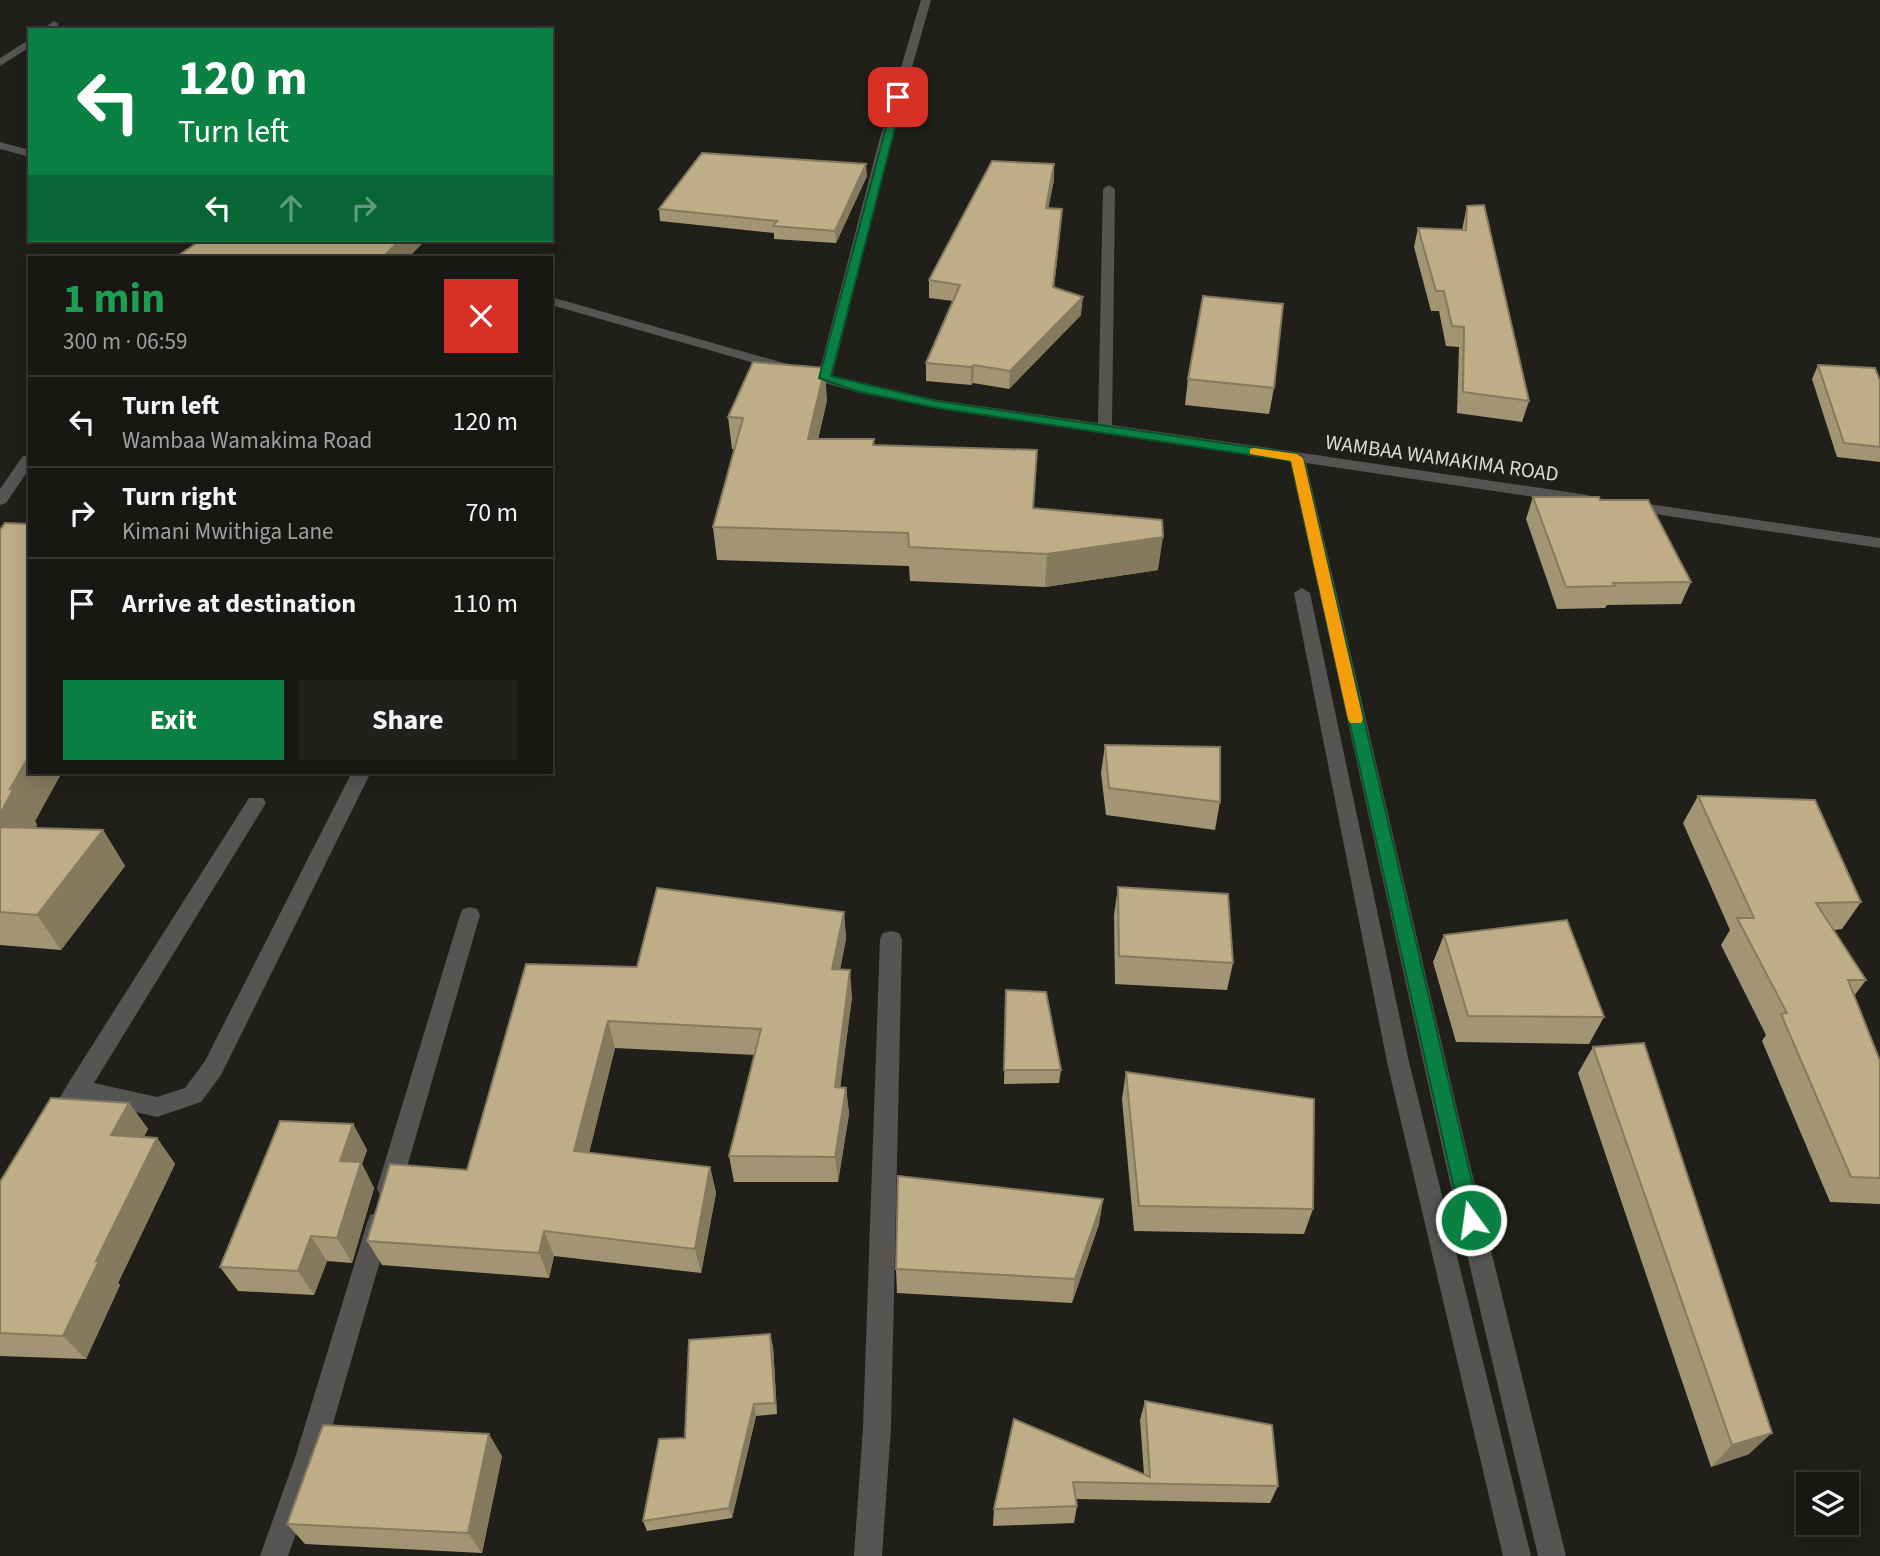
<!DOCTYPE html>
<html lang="en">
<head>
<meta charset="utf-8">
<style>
	body { margin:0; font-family:"Source Sans 3",sans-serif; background:#22201d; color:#f1f3f6; height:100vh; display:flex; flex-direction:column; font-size:26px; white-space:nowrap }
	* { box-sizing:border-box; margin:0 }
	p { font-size:23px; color:#9f9fa0 }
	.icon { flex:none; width:38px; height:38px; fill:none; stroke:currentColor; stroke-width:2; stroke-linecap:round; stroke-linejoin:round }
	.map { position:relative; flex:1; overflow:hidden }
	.side { position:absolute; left:28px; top:256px; width:525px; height:518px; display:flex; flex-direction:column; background:#191714; border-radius:0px; box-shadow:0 4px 18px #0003,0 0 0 2px #373634 }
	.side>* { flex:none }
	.hud { position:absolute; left:28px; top:28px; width:525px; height:214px; border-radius:0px; box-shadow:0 4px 18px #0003,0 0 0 2px #373634; background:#0b8043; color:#fff; overflow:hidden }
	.tools { position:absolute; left:1796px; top:1472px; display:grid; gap:14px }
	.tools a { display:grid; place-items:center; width:63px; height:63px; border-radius:0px; background:#191714; box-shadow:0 4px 18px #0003,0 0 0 2px #373634; font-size:35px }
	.pin { position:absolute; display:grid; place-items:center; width:60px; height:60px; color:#fff; margin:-30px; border-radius:14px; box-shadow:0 4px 10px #0006 }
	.me { position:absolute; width:77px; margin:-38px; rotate:346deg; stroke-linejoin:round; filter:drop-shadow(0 0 5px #0008) }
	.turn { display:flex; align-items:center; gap:24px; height:147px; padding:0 35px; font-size:32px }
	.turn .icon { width:91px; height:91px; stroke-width:2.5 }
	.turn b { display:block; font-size:49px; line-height:60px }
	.lanes { display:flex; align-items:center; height:66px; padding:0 35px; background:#0003; justify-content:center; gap:35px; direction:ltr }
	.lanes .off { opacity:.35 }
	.round { display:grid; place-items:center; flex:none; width:74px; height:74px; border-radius:0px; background:#22201d }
	.summary { display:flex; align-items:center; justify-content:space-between; height:119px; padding:0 35px }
	h1 { font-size:42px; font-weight:700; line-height:52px; color:#1e9e55 }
	.action { display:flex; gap:14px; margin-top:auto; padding:14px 35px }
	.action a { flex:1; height:80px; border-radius:0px; background:#0b8043; color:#fff; font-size:28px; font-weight:700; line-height:80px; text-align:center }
	.action a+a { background:#22201d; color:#f1f3f6 }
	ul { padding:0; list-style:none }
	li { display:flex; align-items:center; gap:21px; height:91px; padding:0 35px; border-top:2px solid #373634 }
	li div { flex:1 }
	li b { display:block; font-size:26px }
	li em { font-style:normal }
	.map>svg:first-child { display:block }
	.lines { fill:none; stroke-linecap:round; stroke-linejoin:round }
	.minor { fill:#575454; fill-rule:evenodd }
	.wall { fill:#a39573 }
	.shaded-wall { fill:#85795e }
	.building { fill:#bead86; stroke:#85795e; stroke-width:2 }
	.route { fill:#0b8043; stroke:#07532c; stroke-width:2 }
	.slow { fill:#f59e0b }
	.labels { text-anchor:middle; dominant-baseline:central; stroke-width:7; stroke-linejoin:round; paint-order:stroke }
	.far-street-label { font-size:21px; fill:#dddcd8; stroke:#211f1a }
</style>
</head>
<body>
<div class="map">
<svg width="1880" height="1556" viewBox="0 0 1880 1556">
	<rect width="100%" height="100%" fill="#211f1a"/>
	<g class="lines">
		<g class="minor">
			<path d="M921 0H931L890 145 832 377 938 400 1098 423 1103 189 1109 185 1115 189 1112 425 1588 495 1596 500 1588 505 1306 463 1471 1169 1566 1556H1538L1447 1169 1290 461 938 408 860 393 551 305V297L819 373 878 145Z"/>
			<path d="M54 21 59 24 53 30H41Z"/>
			<path d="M30 39V47L0 66V58Z"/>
			<path d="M0 142 30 150V157L0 149Z"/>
			<path d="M30 455V468L6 503 0 505V489L23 456Z"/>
			<path d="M1628 501 1880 538V548L1622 509 1620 506 1622 503Z"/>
			<path d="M1302 588 1310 593 1409 1062 1531 1556H1503L1387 1062 1294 593Z"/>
			<path d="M352 772H371L221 1075 201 1102 157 1117 83 1100C77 1109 72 1109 63 1106L59 1099 69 1082 249 798H263L266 803 94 1083 157 1097 185 1088 205 1061Z"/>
			<path d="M470 907 477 909 480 915 401 1188 398 1196 389 1199 380 1196 377 1188 460 915 463 909Z"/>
			<path d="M891 931 899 933 902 939 891 1427 882 1556H854L863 1427 880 939 883 933Z"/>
			<path d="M379 1212 388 1215 391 1223 323 1458 288 1556H260L295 1458 367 1223 370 1215Z"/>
		</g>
	</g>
	<g class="wall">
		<path d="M867 176 836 243 774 239V233L660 221 659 209Z"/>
		<path d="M1054 180 1048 208 1062 209 1054 287 1081 315 1009 389 973 383 971 385 926 381V363L953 301 929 298V280Z"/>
		<path d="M1467 206 1529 401 1522 422 1457 413 1459 347 1446 346 1439 311H1431L1414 247 1418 228 1462 230Z"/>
		<path d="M1818 365 1880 381V462L1837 457 1812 379Z"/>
		<path d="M1188 379 1274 388 1269 414 1185 405Z"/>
		<path d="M827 400 818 439 875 445 1033 508 1158 570 1045 587 910 581 909 566 717 560 713 527 734 449H732L728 417Z"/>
		<path d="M1533 497 1600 500 1691 582 1681 604 1607 605 1605 608 1557 609 1526 519Z"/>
		<path d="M0 530 30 772H62L35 821 37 825 35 828 103 830 125 866 61 950 0 945Z"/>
		<path d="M1105 745 1220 802 1215 830 1106 815 1101 773Z"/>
		<path d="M1698 796 1861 902 1842 929 1834 930 1866 980 1854 996 1880 1061V1204L1830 1202 1762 1041 1766 1035 1721 945 1730 930 1683 823Z"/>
		<path d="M1118 887 1233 963 1227 990 1115 984 1114 915Z"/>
		<path d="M844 912 846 939 840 970 852 997 840 1087 846 1088 849 1114 838 1182H734L729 1156 755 1055 615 1048 589 1153 710 1167 716 1193 701 1273 554 1256 549 1278 382 1265 367 1241 467 1170 637 967Z"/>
		<path d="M1444 935 1604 1017 1589 1044 1456 1042 1433 962Z"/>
		<path d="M1006 1004 1061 1070 1059 1083 1004 1084Z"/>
		<path d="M1593 1047 1749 1454 1711 1467 1578 1073Z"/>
		<path d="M1126 1072 1313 1209 1304 1234 1134 1231 1122 1099Z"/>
		<path d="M129 1103 148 1129 143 1138H157L175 1164 118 1283 120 1285 86 1359 0 1356V1182Z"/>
		<path d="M353 1124 367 1150 362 1164 374 1188 352 1263 327 1261 314 1295 238 1291 220 1267Z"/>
		<path d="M1103 1199 1099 1224 1072 1303 897 1293 896 1269Z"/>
		<path d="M773 1346 777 1414 756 1416 732 1518 647 1531 643 1521Z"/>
		<path d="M1145 1401 1278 1486 1270 1503 1076 1499 1077 1506 1074 1523 993 1526 994 1509 1014 1419 1144 1474 1140 1420Z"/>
		<path d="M502 1456 482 1553 305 1544 287 1524Z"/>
	</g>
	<g class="shaded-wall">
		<path d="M866 164 867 176 836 243 835 231Z"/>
		<path d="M1054 164V180L1045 225 1046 208Z"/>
		<path d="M1062 209 1061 226 1052 305 1053 287Z"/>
		<path d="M400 240H426L409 257H383Z"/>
		<path d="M1083 297 1081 315 1009 389 1010 371Z"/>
		<path d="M974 365 973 383 971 385V367Z"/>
		<path d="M825 368 827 400 811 471 808 439Z"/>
		<path d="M1163 537 1158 570 1045 587 1047 554Z"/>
		<path d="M30 754V772H62L35 821 37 825 17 863 0 838V814L10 789Z"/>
		<path d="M103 830 125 866 61 950 37 915Z"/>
		<path d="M844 912 846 939 834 997 832 969Z"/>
		<path d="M850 970 852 997 837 1113 835 1087Z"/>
		<path d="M608 1021 615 1048 583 1177 574 1151Z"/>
		<path d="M846 1088 849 1114 838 1182 835 1157Z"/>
		<path d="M129 1103 148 1129 131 1161 111 1135Z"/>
		<path d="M353 1124 367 1150 362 1164 374 1188 352 1263 337 1238 340 1161Z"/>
		<path d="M157 1138 175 1164 118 1283 120 1285 86 1359 63 1336 96 1261Z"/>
		<path d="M710 1167 716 1193 701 1273 695 1249Z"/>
		<path d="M1103 1199 1099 1224 1072 1303 1075 1279Z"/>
		<path d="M544 1231 554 1256 549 1278 539 1253Z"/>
		<path d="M311 1236 327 1261 314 1295 298 1271Z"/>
		<path d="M770 1334 773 1346 777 1414 775 1403Z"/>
		<path d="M754 1404 756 1416 732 1518 729 1508Z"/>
		<path d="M1772 1433 1749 1454 1711 1467 1732 1445Z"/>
		<path d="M489 1434 502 1456 482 1553 468 1533Z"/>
	</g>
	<g class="building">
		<path d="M702 153 866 164 835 231 773 226 777 221 659 209Z"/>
		<path d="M992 161 1054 164 1046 208 1062 209 1053 287 1083 297 1010 371 974 365 971 367 926 363 960 285 929 280Z"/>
		<path d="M1484 205 1529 401 1463 392 1464 327 1452 326 1444 291H1436L1418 228 1466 230 1467 206Z"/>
		<path d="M201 240H400L383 257H176Z"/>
		<path d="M1203 296 1283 304 1274 388 1188 379Z"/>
		<path d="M753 362 825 368 808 439H874L873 445 1037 450 1033 508 1162 520 1163 537 1047 554 909 547 908 533 713 527 743 418 728 417Z"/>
		<path d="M1818 365 1875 368 1880 381V447L1844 443Z"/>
		<path d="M1533 497H1599L1600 500H1648L1691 582 1613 583 1615 586 1566 587Z"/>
		<path d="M5 523 30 524V754L10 789 14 788 0 814V530Z"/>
		<path d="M1105 745 1220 747V802L1109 788Z"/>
		<path d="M1698 796 1815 800 1861 902 1816 903 1866 980H1848L1880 1061V1178L1851 1177 1781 1014 1787 1013 1737 918H1754Z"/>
		<path d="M0 827 103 830 37 915 0 912Z"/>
		<path d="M1118 887 1228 894 1233 963 1119 956Z"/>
		<path d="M657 888 844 912 832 969 850 970 835 1087 846 1088 835 1157 729 1156 761 1029 608 1021 574 1151 710 1167 695 1249 544 1231 539 1253 367 1241 390 1164 467 1170 526 964 637 967Z"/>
		<path d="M1567 920 1604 1017 1468 1016 1444 935Z"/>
		<path d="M1006 990 1046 992 1061 1070H1004Z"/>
		<path d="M1644 1043 1772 1433 1732 1445 1593 1047Z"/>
		<path d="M1126 1072 1314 1099 1313 1209 1139 1206Z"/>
		<path d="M51 1098 129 1103 111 1135 157 1138 96 1261H99L63 1336 0 1333V1182Z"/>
		<path d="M280 1121 353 1124 340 1161 361 1162 337 1238 311 1236 298 1271 220 1267Z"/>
		<path d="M898 1176 1103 1199 1075 1279 896 1269Z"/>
		<path d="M770 1334 775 1403 754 1404 729 1508 643 1521 659 1439 685 1438 689 1340Z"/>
		<path d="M1145 1401 1272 1425 1278 1486 1073 1482 1077 1506 994 1509 1014 1419 1150 1477Z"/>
		<path d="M323 1425 489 1434 468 1533 287 1524Z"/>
	</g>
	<path class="route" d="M898 94 903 97 831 376 937 401 1297 454 1303 458 1481 1220 1478 1227 1471 1230 1464 1227 1461 1220 1291 461 937 408 856 391 819 378 894 97Z"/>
	<path class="slow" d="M1254 448 1297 454 1303 458 1363 719 1361 723H1350L1348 719 1291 461 1250 454V449Z"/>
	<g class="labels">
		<g class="far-street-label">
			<text transform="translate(1442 458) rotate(8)">WAMBAA WAMAKIMA ROAD</text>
		</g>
	</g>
</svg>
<div class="tools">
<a><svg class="icon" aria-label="layers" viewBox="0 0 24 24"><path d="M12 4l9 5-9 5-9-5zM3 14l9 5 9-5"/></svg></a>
</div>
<div class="pin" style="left:898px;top:97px;background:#d93025"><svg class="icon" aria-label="arrive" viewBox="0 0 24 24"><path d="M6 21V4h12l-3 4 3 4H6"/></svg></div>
<svg class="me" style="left:1471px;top:1220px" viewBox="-20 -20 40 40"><circle r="17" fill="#0b8043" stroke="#fff" stroke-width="3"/><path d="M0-11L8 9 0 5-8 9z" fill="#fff"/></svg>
<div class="hud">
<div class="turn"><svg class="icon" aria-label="left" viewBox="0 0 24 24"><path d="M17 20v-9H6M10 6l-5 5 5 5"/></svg><div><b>120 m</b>Turn left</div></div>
<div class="lanes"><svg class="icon" aria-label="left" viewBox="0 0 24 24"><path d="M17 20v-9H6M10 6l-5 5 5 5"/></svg><svg class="icon off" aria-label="ahead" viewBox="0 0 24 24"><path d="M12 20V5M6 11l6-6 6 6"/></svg><svg class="icon off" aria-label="right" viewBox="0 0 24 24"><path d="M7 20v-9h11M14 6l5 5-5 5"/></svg></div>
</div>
<section class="side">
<div class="summary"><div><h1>1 min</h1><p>300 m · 06:59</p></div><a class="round" style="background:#d93025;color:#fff"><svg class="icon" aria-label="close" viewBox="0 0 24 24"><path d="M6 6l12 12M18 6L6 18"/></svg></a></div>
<ul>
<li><svg class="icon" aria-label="left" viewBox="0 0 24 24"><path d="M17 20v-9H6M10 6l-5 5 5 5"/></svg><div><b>Turn left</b><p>Wambaa Wamakima Road</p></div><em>120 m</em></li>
<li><svg class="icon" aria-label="right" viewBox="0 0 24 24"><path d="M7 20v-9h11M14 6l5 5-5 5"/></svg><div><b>Turn right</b><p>Kimani Mwithiga Lane</p></div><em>70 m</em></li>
<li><svg class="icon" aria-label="arrive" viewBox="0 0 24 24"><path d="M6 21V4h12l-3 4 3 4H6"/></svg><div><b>Arrive at destination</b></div><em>110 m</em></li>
</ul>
<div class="action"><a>Exit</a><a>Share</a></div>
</section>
</div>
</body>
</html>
